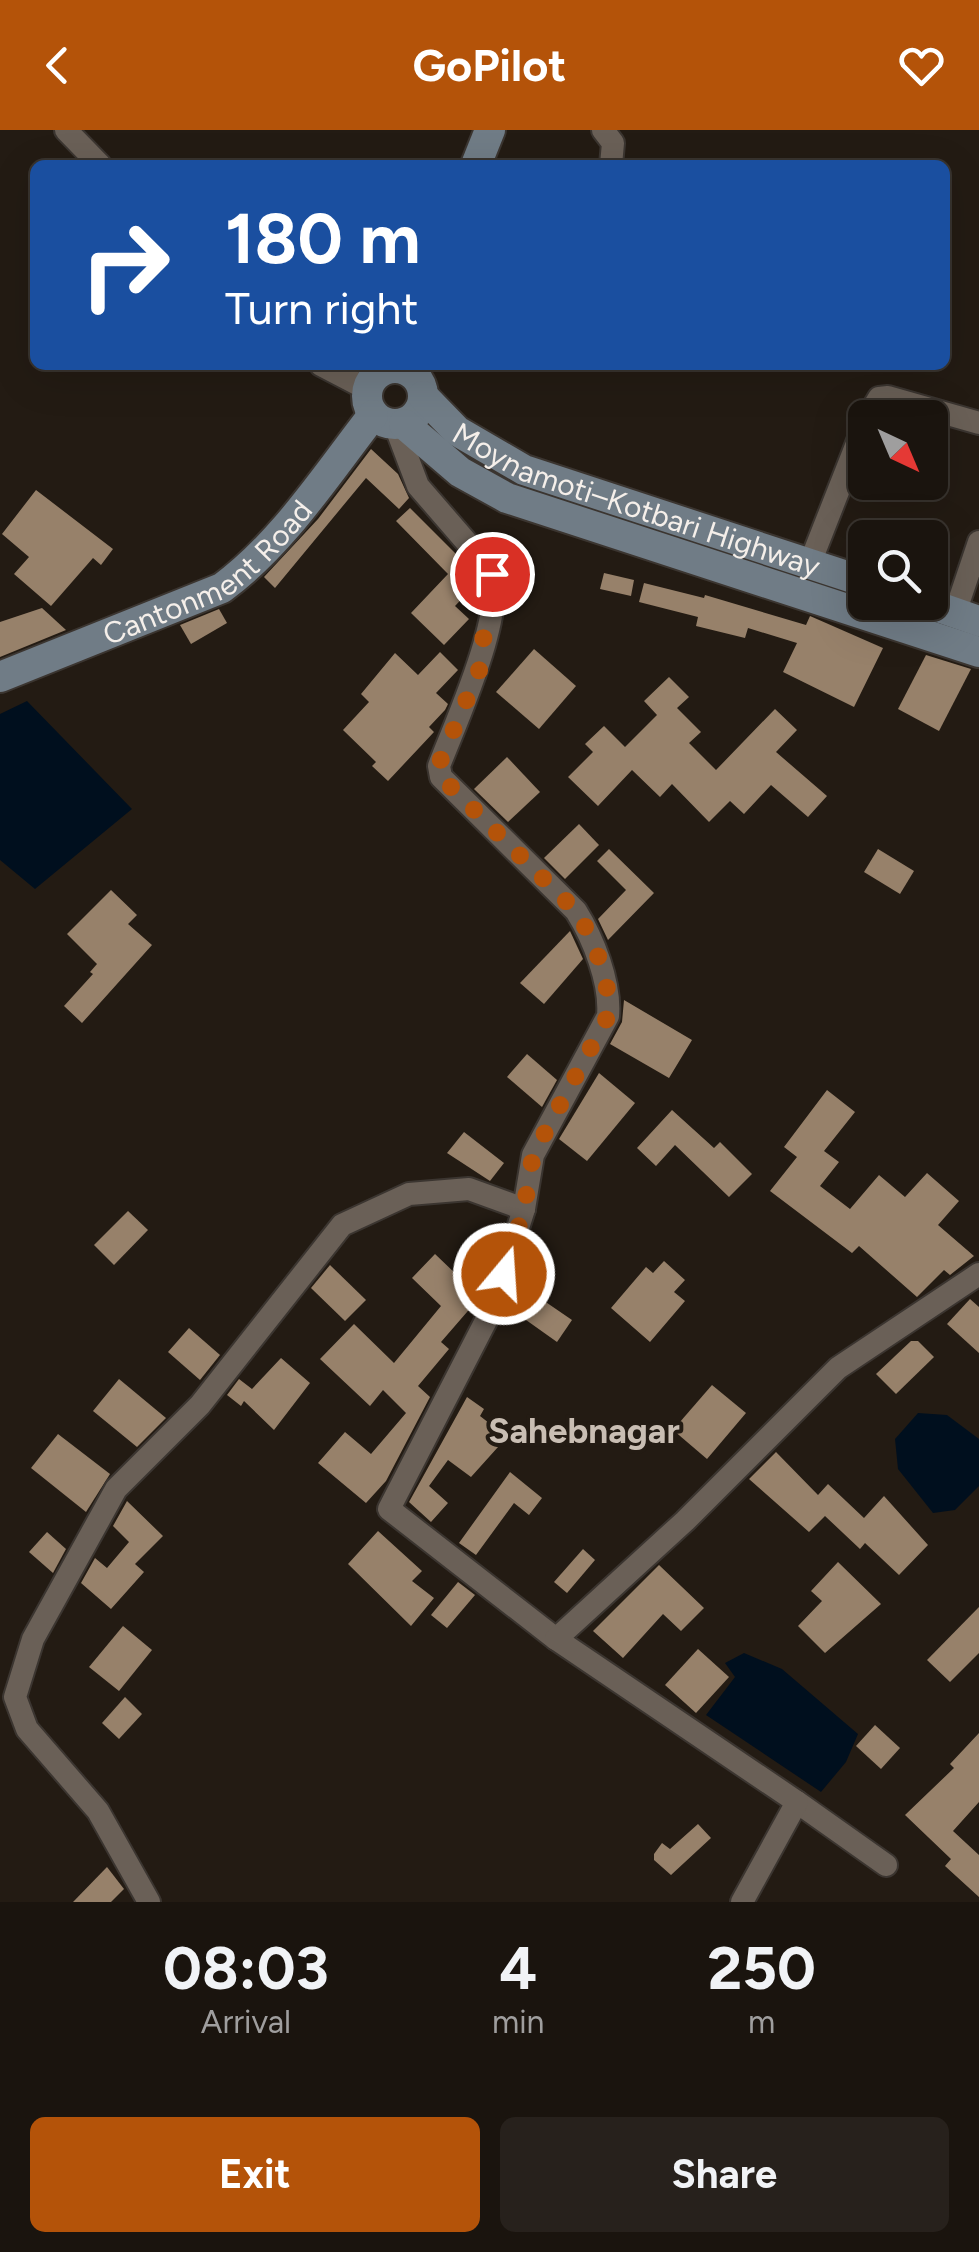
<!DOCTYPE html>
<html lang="en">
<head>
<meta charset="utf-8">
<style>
	body { margin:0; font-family:Figtree,sans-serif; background:#27211c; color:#f1f3f6; height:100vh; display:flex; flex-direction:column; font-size:38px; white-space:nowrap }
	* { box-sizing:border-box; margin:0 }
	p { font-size:32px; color:#9f9e9e }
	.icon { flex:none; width:55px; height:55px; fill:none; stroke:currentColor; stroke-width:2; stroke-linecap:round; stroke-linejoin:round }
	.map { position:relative; height:1772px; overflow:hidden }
	.details { display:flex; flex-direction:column; background:#1a140e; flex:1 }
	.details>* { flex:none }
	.banner { position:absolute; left:30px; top:30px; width:920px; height:210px; border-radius:15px; box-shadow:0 10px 40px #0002,0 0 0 2px #38332e; background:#1a4fa0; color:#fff; overflow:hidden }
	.needle { width:65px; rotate:136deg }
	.fabs { position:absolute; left:848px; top:270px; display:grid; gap:20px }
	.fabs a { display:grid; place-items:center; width:100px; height:100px; border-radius:15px; background:#1a140e; box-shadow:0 10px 40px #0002,0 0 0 2px #38332e; font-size:50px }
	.pin { position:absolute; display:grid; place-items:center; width:85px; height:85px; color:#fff; margin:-42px; border:5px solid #fff; border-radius:50%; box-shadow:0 2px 10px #0007 }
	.me { position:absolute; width:110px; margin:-55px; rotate:18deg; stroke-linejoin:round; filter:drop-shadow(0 0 8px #0008) }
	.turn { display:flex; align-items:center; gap:35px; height:210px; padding:0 30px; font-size:45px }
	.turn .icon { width:130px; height:130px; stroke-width:2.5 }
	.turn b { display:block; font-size:70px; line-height:85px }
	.eta { display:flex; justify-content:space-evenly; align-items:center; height:170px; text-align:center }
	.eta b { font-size:60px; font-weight:700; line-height:70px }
	.cta { display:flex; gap:20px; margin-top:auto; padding:20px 30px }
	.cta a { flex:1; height:115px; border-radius:15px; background:#b45309; color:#fff; font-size:40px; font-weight:700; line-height:115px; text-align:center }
	.cta a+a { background:#27211c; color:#f1f3f6 }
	header { display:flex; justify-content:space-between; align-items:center; height:130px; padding:0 30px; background:#b45309; color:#fff; font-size:45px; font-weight:700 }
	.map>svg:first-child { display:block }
	.water { fill:#000f1e }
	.building { fill:#97816a }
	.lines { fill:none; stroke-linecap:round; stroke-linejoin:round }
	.street-casing { stroke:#3b3530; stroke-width:26 }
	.secondary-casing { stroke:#3b3530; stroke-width:34 }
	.street { stroke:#6a6057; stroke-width:22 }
	.secondary { stroke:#707c86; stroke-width:30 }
	.route { stroke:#b45309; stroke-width:18; stroke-dasharray:0 32.4 }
	.labels { text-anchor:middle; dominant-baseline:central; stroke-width:8; stroke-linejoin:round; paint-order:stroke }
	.street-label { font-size:30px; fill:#f5efea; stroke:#231b13 }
	.quarter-label { font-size:35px; font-weight:bold; fill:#c9beb3; stroke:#231b13 }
</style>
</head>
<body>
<header><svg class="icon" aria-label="back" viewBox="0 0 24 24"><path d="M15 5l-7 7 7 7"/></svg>GoPilot<svg class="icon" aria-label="heart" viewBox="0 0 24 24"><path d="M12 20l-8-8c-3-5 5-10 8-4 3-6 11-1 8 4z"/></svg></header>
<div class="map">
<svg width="979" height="1772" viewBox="0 0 979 1772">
	<rect width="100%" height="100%" fill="#231b13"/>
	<g class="water">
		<path d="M27 571 132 679 35 759 0 730V584Z"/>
		<path d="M918 1283 947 1285 979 1309V1356L955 1380 933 1383 898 1339 895 1309Z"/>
		<path d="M744 1523 782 1539 858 1604 846 1632 821 1662 706 1585 735 1547 725 1533Z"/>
	</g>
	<g class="building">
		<path d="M371 319 398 344 409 368 399 379 366 348 275 458 264 447 318 389Z"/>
		<path d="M36 360 113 419 101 435 93 428 51 476 14 444 29 427 2 404Z"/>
		<path d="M410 378 463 431 477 453 455 476 469 489 444 515 411 483 448 444 396 391Z"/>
		<path d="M604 443 634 450 631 466 600 459Z"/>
		<path d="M644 453 704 468 705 465 806 495 810 486 883 518 854 577 783 542 797 513 748 498 745 508 696 496 698 487 639 472Z"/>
		<path d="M42 478 66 500 0 527V492Z"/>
		<path d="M219 479 227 493 191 514 180 495Z"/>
		<path d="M534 519 576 556 539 599 496 562Z"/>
		<path d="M440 522 458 540 436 563 448 574 445 580 429 597 434 602 388 651 372 636 376 632 343 600 369 572 361 564 395 523 418 545Z"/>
		<path d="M926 525 971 539 939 601 898 579Z"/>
		<path d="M669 547 689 567 677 578 701 602 689 613 716 640 775 579 797 600 776 622 827 666 808 687 771 655 744 684 730 671 709 692 672 654 660 667 632 640 598 676 568 647 593 622 585 614 604 596 625 617 657 585 644 571Z"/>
		<path d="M507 627 540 662 508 692 474 659Z"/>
		<path d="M579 694 599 715 565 749 544 728Z"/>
		<path d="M609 719 654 763 608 810 598 789 626 760 597 731Z"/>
		<path d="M878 719 914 741 900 764 864 742Z"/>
		<path d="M111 760 137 785 128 794 152 815 82 893 64 876 93 844 90 842 97 834 67 804Z"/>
		<path d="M570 801 583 829 544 874 520 853Z"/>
		<path d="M624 870 692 910 669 948 610 914 622 892Z"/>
		<path d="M527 924 557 950 542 977 507 947Z"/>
		<path d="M599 943 635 973 587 1031 559 1009Z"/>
		<path d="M827 960 855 982 824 1021 839 1032 820 1056 850 1079 879 1045 905 1067 927 1043 959 1071 938 1095 974 1126 950 1145 944 1140 917 1167 859 1116 852 1123 770 1061 797 1027 784 1017Z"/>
		<path d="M672 980 714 1018 720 1012 752 1044 729 1067 675 1015 656 1036 637 1018Z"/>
		<path d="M464 1002 504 1033 490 1051 447 1023Z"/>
		<path d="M128 1081 148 1100 114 1135 94 1115Z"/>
		<path d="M435 1124 480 1167 441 1212 449 1219 418 1256 430 1267 386 1351 366 1373 318 1333 345 1302 371 1324 406 1283 383 1260 370 1276 320 1229 354 1194 394 1233 441 1176 412 1148Z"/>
		<path d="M664 1131 685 1150 674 1162 685 1171 650 1212 611 1178 646 1137 653 1143Z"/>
		<path d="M330 1135 366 1170 345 1191 311 1158Z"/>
		<path d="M534 1164 572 1190 557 1212 519 1185Z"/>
		<path d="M970 1169 979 1177V1223L947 1194Z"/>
		<path d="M189 1198 220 1225 200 1250 168 1222Z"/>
		<path d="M911 1211H918L934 1227 896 1264 876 1244Z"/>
		<path d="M281 1228 310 1253 274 1300 244 1271 241 1276 227 1265 239 1249 252 1259Z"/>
		<path d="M119 1249 166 1288 137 1317 93 1281Z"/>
		<path d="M712 1255 746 1283 707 1329 673 1300Z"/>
		<path d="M467 1267 484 1279 480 1286 507 1307 471 1347 448 1330 429 1356 448 1373 431 1392 409 1372Z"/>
		<path d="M58 1304 110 1344 86 1382 31 1338Z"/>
		<path d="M776 1322 818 1365 828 1354 864 1388 884 1366 928 1415 899 1445 865 1413 860 1419 825 1386 809 1402 749 1349Z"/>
		<path d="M510 1342 542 1368 529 1385 514 1373 476 1425 459 1413Z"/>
		<path d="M127 1371 163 1406 135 1434 144 1442 111 1479 81 1453 95 1428 107 1438 129 1412 113 1396Z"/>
		<path d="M378 1401 422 1441 412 1451 434 1468 411 1496 348 1434Z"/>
		<path d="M47 1402 66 1419 53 1443 29 1422Z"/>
		<path d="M583 1419 595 1430 567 1463 554 1452Z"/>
		<path d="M838 1432 881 1474 825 1523 798 1496 822 1471 811 1461Z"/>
		<path d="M659 1435 704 1478 681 1501 663 1484 623 1528 593 1501Z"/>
		<path d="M458 1452 475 1465 447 1498 431 1485Z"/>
		<path d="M979 1477V1523L950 1552 927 1530Z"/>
		<path d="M123 1496 152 1520 119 1561 89 1537Z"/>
		<path d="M698 1519 729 1547 696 1583 665 1555Z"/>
		<path d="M125 1567 142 1584 119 1609 102 1593Z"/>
		<path d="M875 1595 900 1618 881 1639 856 1616Z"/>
		<path d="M979 1603V1672L953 1701 979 1725V1767L945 1736 951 1729 905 1685 954 1638 950 1634Z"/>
		<path d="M698 1694 711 1708 671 1745 654 1730V1724L662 1713 670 1719Z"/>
		<path d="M107 1737 124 1759 111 1772H73Z"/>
	</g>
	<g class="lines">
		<g class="street-casing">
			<g id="street">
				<path d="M66 0 100 35"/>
				<path d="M603 0 613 13 611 35"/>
				<path d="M321 235 367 259"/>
				<path d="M867 288 879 268 888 267 979 293"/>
				<path d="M395 295 418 356 488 437C512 472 453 598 439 636L441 647 576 781C593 808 611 853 608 886L533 1025 524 1079 493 1177 389 1379 556 1509"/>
				<path d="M810 433 865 293"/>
				<path d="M955 483 979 412"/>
				<path d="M797 1672 886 1735"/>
				<path d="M149 1772 98 1681 27 1599 15 1567 33 1509 116 1359 200 1275 342 1095 409 1064 469 1059 524 1079"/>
				<path d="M742 1772 797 1672 556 1509 685 1391 838 1238 979 1144"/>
			</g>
		</g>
		<g class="secondary-casing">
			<g id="secondary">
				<path d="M476 35 490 0"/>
				<circle cx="395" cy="266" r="28"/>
				<path id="s1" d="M423 266 457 301 524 340 865 452"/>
				<path d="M404 294 460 342 507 368 979 522"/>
				<path d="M924 472 979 491"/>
				<path id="s2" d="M0 547 222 458C283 413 327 344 373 285"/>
			</g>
		</g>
		<use href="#street" class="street"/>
		<use href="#secondary" class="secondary"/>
	</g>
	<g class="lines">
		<path class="route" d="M492 444 479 541 438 636 441 647 576 781C593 808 612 853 608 886L533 1025 524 1079 504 1144"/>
	</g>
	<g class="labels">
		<g class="street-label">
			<text stroke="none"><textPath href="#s1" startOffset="242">Moynamoti–Kotbari Highway</textPath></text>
			<text stroke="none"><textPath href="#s2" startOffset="235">Cantonment Road</textPath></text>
		</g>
		<g class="quarter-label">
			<text x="584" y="1301">Sahebnagar</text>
		</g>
	</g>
</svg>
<div class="fabs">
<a><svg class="needle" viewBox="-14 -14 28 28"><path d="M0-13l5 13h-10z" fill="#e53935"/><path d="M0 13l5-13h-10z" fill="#9f9e9e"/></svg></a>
<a><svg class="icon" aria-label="search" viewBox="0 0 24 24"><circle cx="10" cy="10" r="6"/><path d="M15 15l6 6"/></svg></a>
</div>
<div class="pin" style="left:492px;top:444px;background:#d93025"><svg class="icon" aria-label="arrive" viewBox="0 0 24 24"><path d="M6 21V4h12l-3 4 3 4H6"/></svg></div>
<svg class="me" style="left:504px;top:1144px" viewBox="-20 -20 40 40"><circle r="17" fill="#b45309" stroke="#fff" stroke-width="3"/><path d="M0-11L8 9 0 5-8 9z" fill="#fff"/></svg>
<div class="banner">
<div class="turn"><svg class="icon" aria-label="right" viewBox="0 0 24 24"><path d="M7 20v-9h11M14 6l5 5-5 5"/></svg><div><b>180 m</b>Turn right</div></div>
</div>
</div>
<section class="details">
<div class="eta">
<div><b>08:03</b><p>Arrival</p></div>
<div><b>4</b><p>min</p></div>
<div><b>250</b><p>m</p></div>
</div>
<div class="cta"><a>Exit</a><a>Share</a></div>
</section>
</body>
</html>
